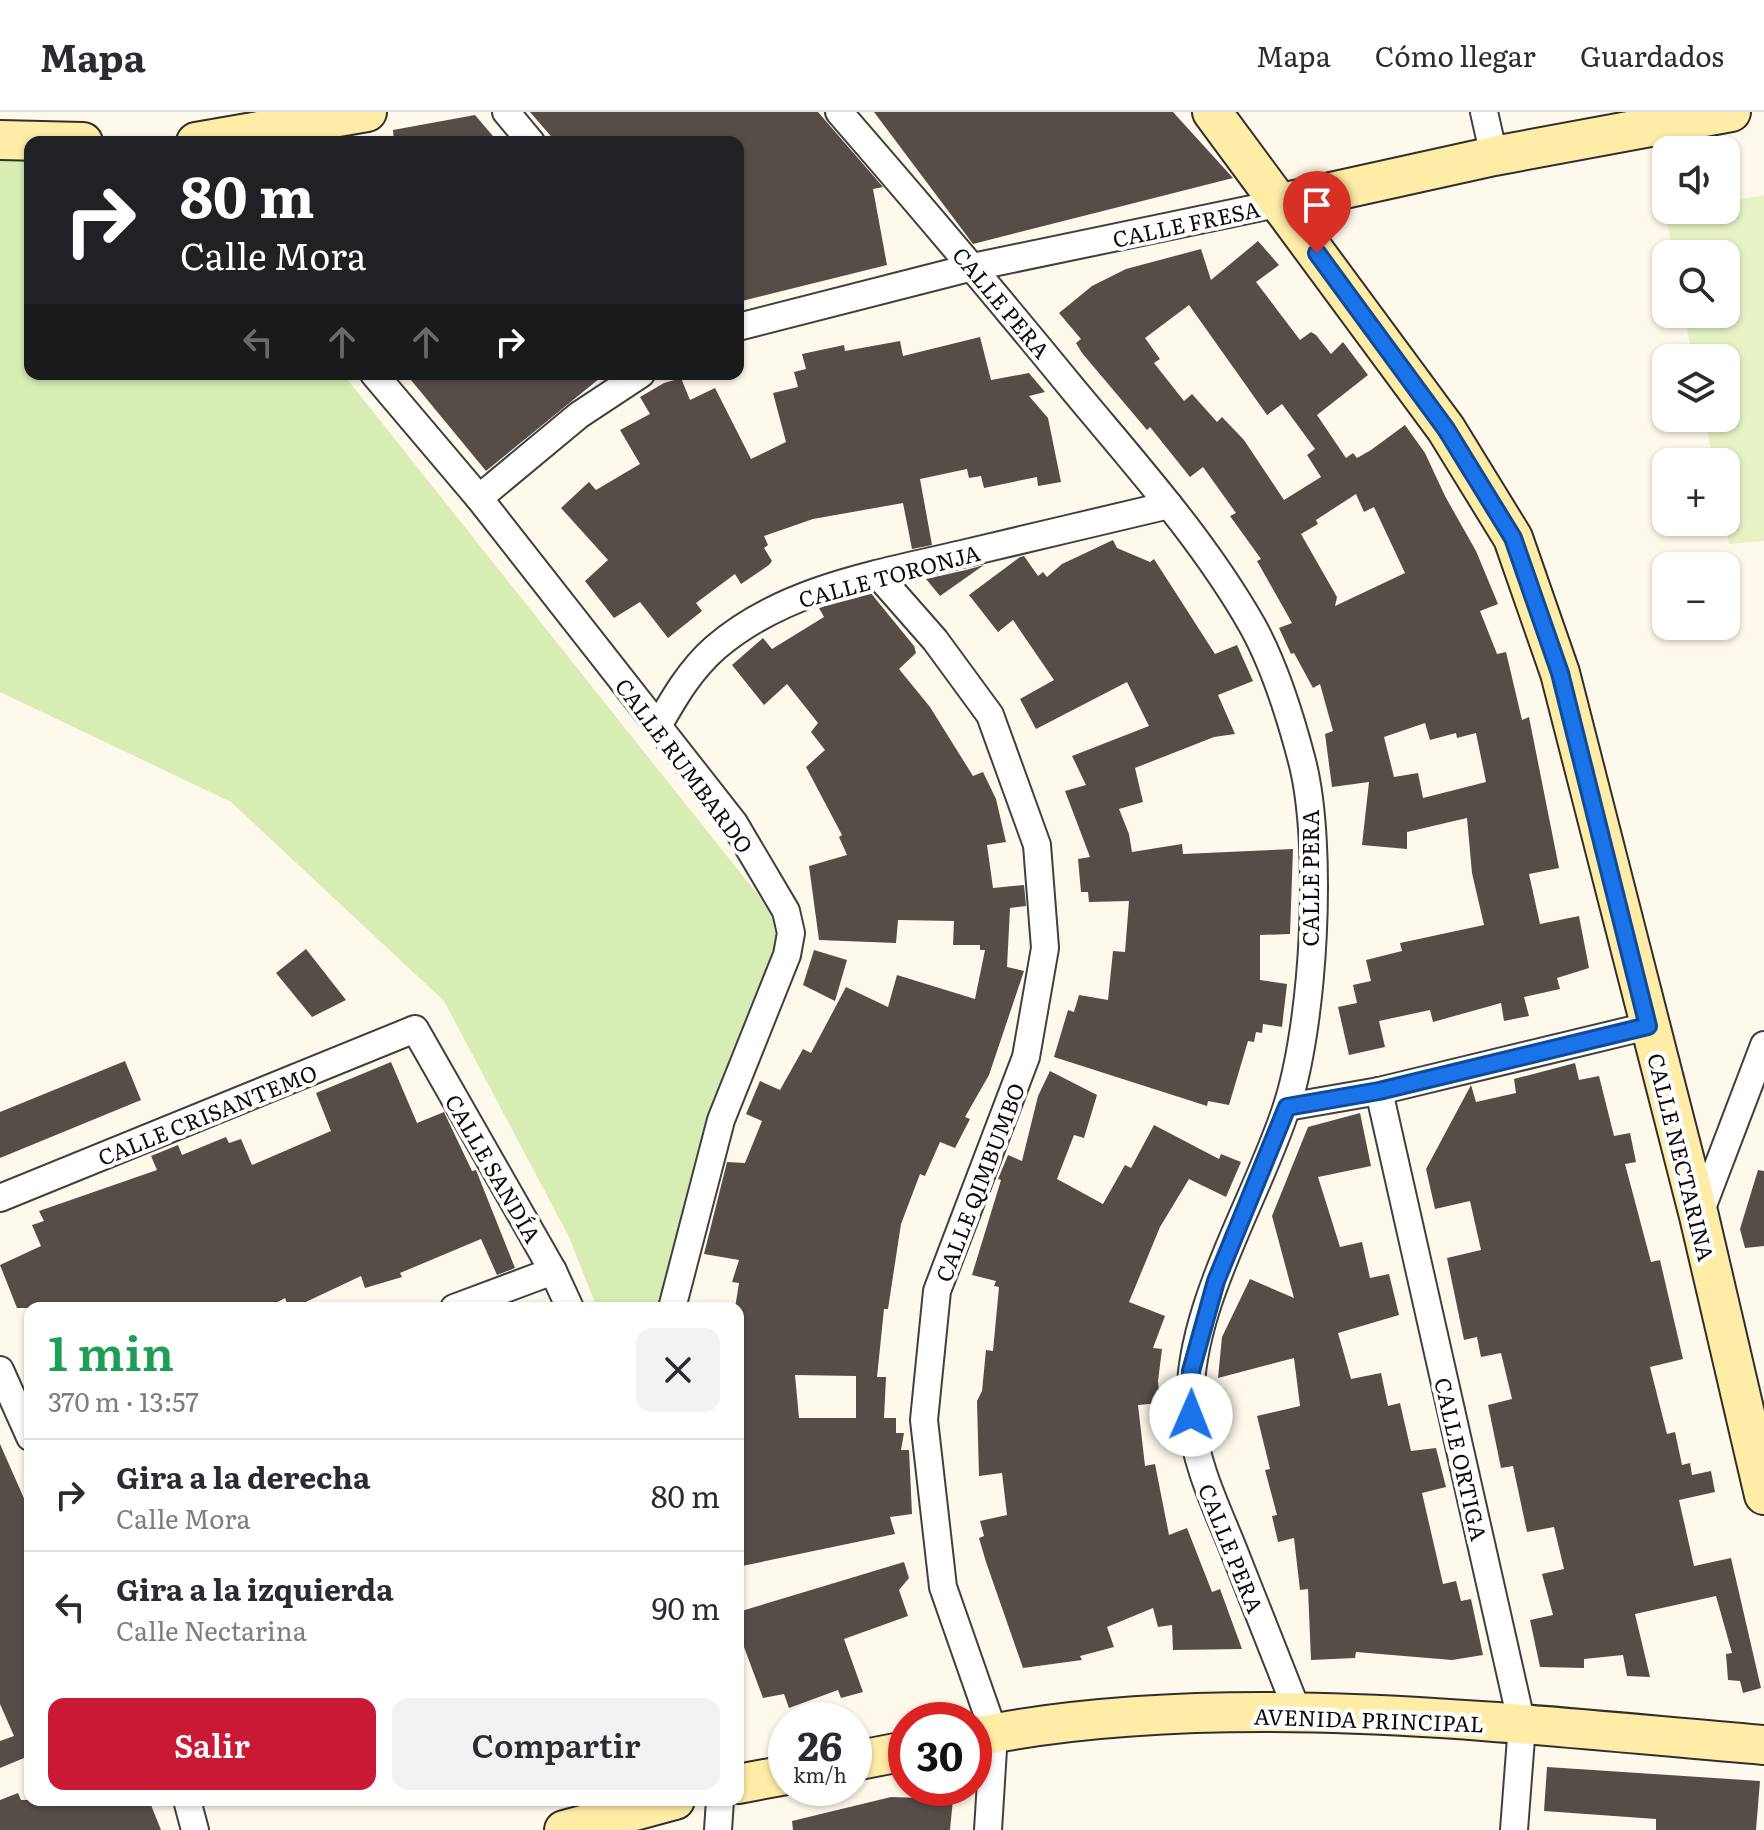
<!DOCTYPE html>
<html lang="es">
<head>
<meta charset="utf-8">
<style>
	body { margin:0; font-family:Literata,serif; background:#f2f2f3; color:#2b2b33; height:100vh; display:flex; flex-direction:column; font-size:30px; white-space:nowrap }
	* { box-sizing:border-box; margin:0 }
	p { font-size:26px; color:#7c7c81 }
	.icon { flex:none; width:44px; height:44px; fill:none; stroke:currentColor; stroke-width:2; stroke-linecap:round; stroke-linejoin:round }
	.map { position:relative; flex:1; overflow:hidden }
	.drawer { position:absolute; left:24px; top:1190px; width:720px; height:504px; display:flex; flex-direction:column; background:#fff; border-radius:16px; box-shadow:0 2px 6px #0004 }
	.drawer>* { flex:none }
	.hud { position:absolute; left:24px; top:24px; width:720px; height:244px; border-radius:16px; box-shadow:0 2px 6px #0004; background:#202124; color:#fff; overflow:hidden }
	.tools { position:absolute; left:1652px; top:24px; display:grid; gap:16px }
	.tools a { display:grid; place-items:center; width:88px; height:88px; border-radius:16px; background:#fff; box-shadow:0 2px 6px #0004; font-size:40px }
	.speed { position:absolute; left:768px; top:1590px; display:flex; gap:16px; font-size:40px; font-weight:700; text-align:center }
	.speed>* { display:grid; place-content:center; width:104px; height:104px; border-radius:50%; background:#fff; box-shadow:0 2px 6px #0004; line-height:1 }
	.speed small { font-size:20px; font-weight:400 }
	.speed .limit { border:12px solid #d22; background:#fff; color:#111 }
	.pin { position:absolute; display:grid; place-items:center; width:68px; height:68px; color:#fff; margin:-82px -34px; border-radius:50% 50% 50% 0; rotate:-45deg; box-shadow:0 0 8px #0007 }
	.pin .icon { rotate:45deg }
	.me { position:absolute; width:88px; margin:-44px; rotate:1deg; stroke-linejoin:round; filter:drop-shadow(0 0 6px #0008) }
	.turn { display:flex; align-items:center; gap:28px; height:168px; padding:0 24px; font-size:36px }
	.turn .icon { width:104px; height:104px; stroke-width:2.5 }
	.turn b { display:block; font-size:56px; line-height:68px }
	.lanes { display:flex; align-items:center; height:76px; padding:0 24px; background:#0003; justify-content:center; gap:40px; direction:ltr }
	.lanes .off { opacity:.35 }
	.round { display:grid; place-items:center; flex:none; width:84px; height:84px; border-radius:16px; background:#f2f2f3 }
	.head { display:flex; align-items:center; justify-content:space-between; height:136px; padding:0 24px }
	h1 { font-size:48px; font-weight:600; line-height:60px; color:#1e9e55 }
	.button { display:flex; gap:16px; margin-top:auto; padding:16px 24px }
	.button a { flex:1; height:92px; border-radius:16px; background:#c91935; color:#fff; font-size:32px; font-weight:600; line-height:92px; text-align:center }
	.button a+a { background:#f2f2f3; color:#2b2b33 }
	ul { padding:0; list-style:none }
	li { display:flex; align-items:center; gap:24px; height:112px; padding:0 24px; border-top:2px solid #e1e1e2 }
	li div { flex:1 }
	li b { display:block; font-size:30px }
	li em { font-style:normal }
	header { display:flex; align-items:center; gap:48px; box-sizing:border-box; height:112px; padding:0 40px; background:#fff; border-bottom:2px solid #e1e1e2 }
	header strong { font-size:38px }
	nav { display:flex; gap:44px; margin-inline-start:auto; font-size:28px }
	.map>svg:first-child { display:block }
	.grass { fill:#d7edb3 }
	.pitch { fill:#e8f3c5 }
	.building { fill:#564c48; fill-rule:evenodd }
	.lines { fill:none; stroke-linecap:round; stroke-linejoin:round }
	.street-casing { stroke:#404040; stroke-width:30 }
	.secondary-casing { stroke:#2f2f2f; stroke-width:42 }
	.street { stroke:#fff; stroke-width:26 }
	.secondary { stroke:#ffeca7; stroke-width:38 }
	.route-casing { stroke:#114b97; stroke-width:20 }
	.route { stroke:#1a73e8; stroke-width:14 }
	.labels { text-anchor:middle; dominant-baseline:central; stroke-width:8; stroke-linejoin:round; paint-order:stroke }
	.street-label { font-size:22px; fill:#0d0d0d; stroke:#fff }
</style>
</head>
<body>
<header>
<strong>Mapa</strong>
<nav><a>Mapa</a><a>Cómo llegar</a><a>Guardados</a></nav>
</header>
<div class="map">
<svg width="1764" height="1718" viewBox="0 0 1764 1718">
	<rect width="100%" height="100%" fill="#fff9ec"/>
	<path class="grass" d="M0 40 30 41V262H343L797 832 669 1196H597L569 1125 444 889 231 690 0 580Z"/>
	<path class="pitch" d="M1764 83V429L1729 432 1725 410 1726 350H1713L1705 306H1726V246H1693L1684 202H1726V142H1673L1665 100 1726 98V90Z"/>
	<g class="building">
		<path d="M530 0H818L883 75 873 77 887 153 738 190V30H556Z"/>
		<path d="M874 0H1173L1233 66 973 132Z"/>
		<path d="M475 3 498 30H394L393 18Z"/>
		<path d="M1258 129 1279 153 1256 170 1300 228 1311 220 1316 223 1331 242 1343 230 1368 263 1317 303 1346 346 1353 341 1357 346 1371 338 1405 313 1425 341 1445 384 1476 439 1498 492 1480 499 1497 542 1506 540 1522 608 1529 605 1559 756 1529 762 1540 812 1579 804 1589 856 1557 866 1560 877 1524 885 1529 904 1504 909 1501 891 1433 910 1430 898 1379 909 1385 935 1349 943 1338 895 1357 891 1353 873 1371 869 1366 848 1402 839 1400 831 1484 813 1472 761 1467 706 1407 720V737L1362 733 1369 670 1332 675 1325 622 1333 619 1320 572 1313 576 1294 541 1291 542 1279 516 1292 511 1257 449 1261 447 1230 404 1236 401 1203 355 1190 365 1150 315 1147 318 1082 241 1076 231 1081 227 1059 201 1092 174 1126 157 1201 137 1211 168ZM1189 193 1267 303 1282 292 1315 337 1307 343 1321 365 1284 388 1244 328 1222 305 1217 310 1192 282 1184 289 1154 251 1160 247 1145 226ZM1356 382 1364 400 1374 395 1405 461 1335 494 1337 485 1301 422 1318 412 1316 408ZM1425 611 1430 628 1456 621 1457 626 1476 621 1486 670 1423 686 1418 661 1394 665 1384 625Z"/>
		<path d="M980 225 991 268 1029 261 1045 280 1029 284 1048 306 1061 370 1038 374 1037 365 984 376 981 364 969 366 967 357 920 367 932 433 912 437 903 391 813 407 764 424 768 433 764 436 772 449 769 453 741 472 735 462 696 491 702 499 668 526 640 490 614 506 585 469 608 448 561 396 589 370 596 378 640 352 620 318 650 302 640 285 664 271 681 266 690 288 715 276 751 347 786 330 773 281 798 275 794 260 806 257 802 242 844 233 845 239 900 229 903 244Z"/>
		<path d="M406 262H605L486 359Z"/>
		<path d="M1113 428 1117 436 1150 450 1154 447 1215 542 1237 533 1253 569 1218 583 1235 622 1214 625 1135 656 1143 690 1119 697 1129 722 1132 740 1182 732 1183 742 1293 737 1290 822 1260 823V868L1287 872 1282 915 1263 912 1262 921 1256 920 1254 930 1248 929 1229 993 1208 989 1207 994 1054 945 1068 898 1074 900 1079 883 1108 888 1113 839 1125 840 1129 789 1089 790 1088 780H1081L1078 747 1090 745 1065 679 1086 673 1072 644 1149 614 1127 570 1036 617 1020 587 1054 568 1013 508 998 520 969 483 1020 445 1024 444 1038 464 1043 460 1047 465 1062 452Z"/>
		<path d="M984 453 940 484 926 467 966 458Z"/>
		<path d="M870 480 914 534 916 541 899 557 930 595 973 664 983 660 996 687 1006 730 987 733 993 776 1024 773 1026 794 1010 796 1007 855 1024 859 989 963 965 1005 970 1007 955 1036 940 1030 925 1064 920 1062 901 1112 888 1197H884L877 1265H886L884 1306H896V1321H904L901 1338H909L912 1402 890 1405 895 1422 742 1454 738 1434V1286L743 1217 738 1216V1196H735L739 1171 732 1170 739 1148 704 1142 727 1050 745 1051 762 1009 746 1002 760 969 780 978 803 937 811 941 846 875 888 895 897 863 975 887 985 838H980V833H953L954 809 898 808 896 831 819 828 809 754 847 743 839 725 842 723 806 655 825 638 811 620 818 611 787 572 764 593 732 553 763 526 772 537 824 505 819 496ZM795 1263 856 1264V1306H799Z"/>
		<path d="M306 837 346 888 312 905 276 861Z"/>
		<path d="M814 838 847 848 835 889 803 873Z"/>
		<path d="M125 949 141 988 0 1046V1000Z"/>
		<path d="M391 950 417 1011 444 1000 472 1059 476 1058 515 1156 497 1163 481 1127 400 1161 402 1165 365 1176 361 1164 293 1196H289L285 1186 267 1196H17L0 1153 41 1134 32 1113 44 1109 39 1099 157 1058 151 1044 178 1033 182 1043 226 1025 229 1031 241 1027 252 1053 331 1019 316 981Z"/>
		<path d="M1575 951 1579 968 1599 964 1614 1024 1630 1021 1636 1050 1625 1052 1651 1150 1660 1148 1683 1247 1650 1255 1667 1322 1675 1320 1682 1353 1690 1351 1692 1363 1711 1359 1715 1380 1679 1388 1694 1454 1731 1446 1761 1576 1743 1581 1740 1569 1728 1568 1726 1542 1732 1541 1716 1484 1635 1502 1650 1565 1627 1564 1623 1543 1584 1547V1556L1540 1555 1530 1508 1553 1503 1542 1462 1564 1457 1554 1415 1527 1420 1513 1354 1501 1356 1488 1293 1512 1287 1501 1241 1481 1245 1477 1225 1464 1228 1447 1146 1481 1138 1470 1089 1435 1097 1426 1057 1471 973 1476 990 1516 981 1514 967Z"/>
		<path d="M1050 959 1097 983 1084 1026 1074 1023 1057 1067 1103 1092 1125 1053 1131 1056 1154 1013 1219 1047 1221 1042 1241 1050 1226 1085 1189 1067 1160 1115 1129 1190 1165 1204 1153 1236 1162 1237 1158 1269 1160 1291 1138 1293 1145 1354 1155 1352 1169 1423 1187 1416 1212 1480 1220 1477 1242 1537 1173 1538 1172 1513 1158 1515 1153 1496 1107 1515 1114 1535 1080 1544 1082 1548 1023 1556 986 1450 979 1426 984 1424 980 1409 1007 1403 1002 1361 979 1364 977 1289 982 1279 986 1238 993 1239 999 1175 994 1174 996 1169 972 1163 1001 1068 998 1067 1008 1043 1022 1049 1038 984Z"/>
		<path d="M1360 1001 1371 1054 1318 1065 1340 1135 1362 1130 1370 1166 1389 1162 1399 1203 1338 1221 1351 1267 1381 1261 1388 1294 1400 1291 1411 1339 1436 1336 1446 1375 1422 1381 1443 1472 1456 1469 1461 1489 1471 1487 1483 1543 1452 1548 1356 1540 1355 1546 1311 1548 1308 1477 1300 1478 1294 1426 1278 1430 1272 1404 1277 1403 1265 1358 1270 1357 1257 1304 1300 1294 1294 1246 1218 1266 1222 1225 1250 1167 1294 1186 1272 1104 1308 1015Z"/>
		<path d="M1758 1058 1764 1059V1134L1745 1136 1740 1117Z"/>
		<path d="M0 1332 30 1400V1660L24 1646 0 1656V1629L14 1624 0 1592Z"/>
		<path d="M904 1450 909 1466 899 1478 908 1504 844 1527 863 1580 841 1586 838 1578 789 1596 784 1582 763 1586 738 1519V1500Z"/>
		<path d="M1547 1655 1760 1669 1756 1718H1656V1707L1544 1699Z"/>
		<path d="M18 1681 21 1688H149L161 1718H0V1688Z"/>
		<path d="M891 1685 953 1687 950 1718H793L792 1709Z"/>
	</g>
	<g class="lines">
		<g class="street-casing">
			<g id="street">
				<path d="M506 0 531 30"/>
				<path d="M839 0C918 91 996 183 1072 276 1135 352 1203 427 1252 513 1275 554 1290 603 1302 649 1324 734 1314 914 1286 997 1255 1092 1182 1204 1191 1305 1195 1351 1215 1392 1232 1434 1254 1490 1276 1546 1298 1601"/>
				<path d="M1484 0 1494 44"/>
				<path d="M738 215 973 155 1281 91"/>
				<path d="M374 262 479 386 734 711 786 799 791 821 787 843 721 1008 672 1196"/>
				<path d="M479 386 579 303 641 262"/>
				<path d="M877 462 935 528 990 603 1037 733 1045 836 1026 945 937 1179 924 1308 943 1475 994 1621 988 1718"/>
				<path d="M658 614C674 586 690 558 715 536 783 477 877 462 962 442 1031 426 1100 409 1169 393"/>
				<path d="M1379 979 1522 1613 1514 1718"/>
				<path d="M1287 995 1379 979 1648 914"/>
				<path d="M0 1086 415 917 553 1159 570 1196"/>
				<path d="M1699 1104 1764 933"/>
				<path d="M454 1196 553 1159"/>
				<path d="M0 1258 30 1325"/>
				<path d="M187 1688 195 1718"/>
				<path d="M718 1718 720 1688"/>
			</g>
		</g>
		<g class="secondary-casing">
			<g id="secondary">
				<path d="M1212 0 1446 317 1513 426 1560 561 1699 1104 1764 1383"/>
				<path d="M0 28 83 30"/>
				<path d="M196 30 367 0"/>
				<path d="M1281 91 1494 44 1731 0"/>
				<path d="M974 1625C1224 1575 1511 1612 1764 1633"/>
				<path d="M854 1649 906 1639"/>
				<path d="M738 1672 786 1663"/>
				<path d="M564 1718 675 1688"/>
			</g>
		</g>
		<use href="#street" class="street"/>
		<use href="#secondary" class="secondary"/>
	</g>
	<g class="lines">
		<g class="route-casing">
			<path id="route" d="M1191 1303V1259L1216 1169 1287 995 1379 979 1648 914 1560 561 1513 426 1446 317 1317 141"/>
		</g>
		<use href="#route" class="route"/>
	</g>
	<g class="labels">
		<g class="street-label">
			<text transform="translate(1186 111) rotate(-12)">CALLE FRESA</text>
			<text transform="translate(1002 190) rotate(50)">CALLE PERA</text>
			<text transform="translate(889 463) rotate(-15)">CALLE TORONJA</text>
			<text transform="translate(685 653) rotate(53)">CALLE RUMBARDO</text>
			<text transform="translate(1309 766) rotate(-90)">CALLE PERA</text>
			<text transform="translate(207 1002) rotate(-22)">CALLE CRISANTEMO</text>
			<text transform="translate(1682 1045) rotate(76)">CALLE NECTARINA</text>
			<text transform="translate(494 1056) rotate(60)">CALLE SANDÍA</text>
			<text transform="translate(979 1070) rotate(-69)">CALLE QIMBUMBO</text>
			<text transform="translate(1462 1347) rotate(77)">CALLE ORTIGA</text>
			<text transform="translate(1232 1436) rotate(68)">CALLE PERA</text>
			<text transform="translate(1369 1607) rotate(2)">AVENIDA PRINCIPAL</text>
		</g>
	</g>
</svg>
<div class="tools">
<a><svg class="icon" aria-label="sound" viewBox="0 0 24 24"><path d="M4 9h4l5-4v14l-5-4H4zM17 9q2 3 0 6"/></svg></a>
<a><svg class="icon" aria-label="search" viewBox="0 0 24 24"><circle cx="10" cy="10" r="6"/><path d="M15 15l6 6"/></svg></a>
<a><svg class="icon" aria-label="layers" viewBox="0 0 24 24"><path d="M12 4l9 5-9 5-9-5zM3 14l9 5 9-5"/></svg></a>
<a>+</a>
<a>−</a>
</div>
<div class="speed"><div>26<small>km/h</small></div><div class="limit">30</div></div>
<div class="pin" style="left:1317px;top:141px;background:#d93025"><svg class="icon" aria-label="arrive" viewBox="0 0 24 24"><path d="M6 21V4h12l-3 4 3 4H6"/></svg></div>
<svg class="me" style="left:1191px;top:1303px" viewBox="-20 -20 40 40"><circle r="19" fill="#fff"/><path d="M0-13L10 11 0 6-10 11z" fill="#1a73e8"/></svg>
<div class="hud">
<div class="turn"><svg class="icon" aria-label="right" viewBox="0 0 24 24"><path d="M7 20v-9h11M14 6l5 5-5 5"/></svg><div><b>80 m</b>Calle Mora</div></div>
<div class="lanes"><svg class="icon off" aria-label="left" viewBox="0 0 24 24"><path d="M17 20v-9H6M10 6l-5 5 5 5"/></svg><svg class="icon off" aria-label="ahead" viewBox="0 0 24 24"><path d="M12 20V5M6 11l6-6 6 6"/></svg><svg class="icon off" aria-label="ahead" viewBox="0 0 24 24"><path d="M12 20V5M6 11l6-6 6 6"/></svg><svg class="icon" aria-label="right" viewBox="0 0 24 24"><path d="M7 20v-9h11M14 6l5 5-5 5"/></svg></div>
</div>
<section class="drawer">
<div class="head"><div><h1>1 min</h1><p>370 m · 13:57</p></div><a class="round"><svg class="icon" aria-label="close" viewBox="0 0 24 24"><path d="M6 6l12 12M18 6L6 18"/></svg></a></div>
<ul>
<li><svg class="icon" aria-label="right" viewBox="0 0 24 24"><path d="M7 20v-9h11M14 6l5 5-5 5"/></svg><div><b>Gira a la derecha</b><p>Calle Mora</p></div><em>80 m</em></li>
<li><svg class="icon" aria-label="left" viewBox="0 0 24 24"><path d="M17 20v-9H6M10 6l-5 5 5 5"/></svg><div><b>Gira a la izquierda</b><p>Calle Nectarina</p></div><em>90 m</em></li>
</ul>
<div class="button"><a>Salir</a><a>Compartir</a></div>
</section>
</div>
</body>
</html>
